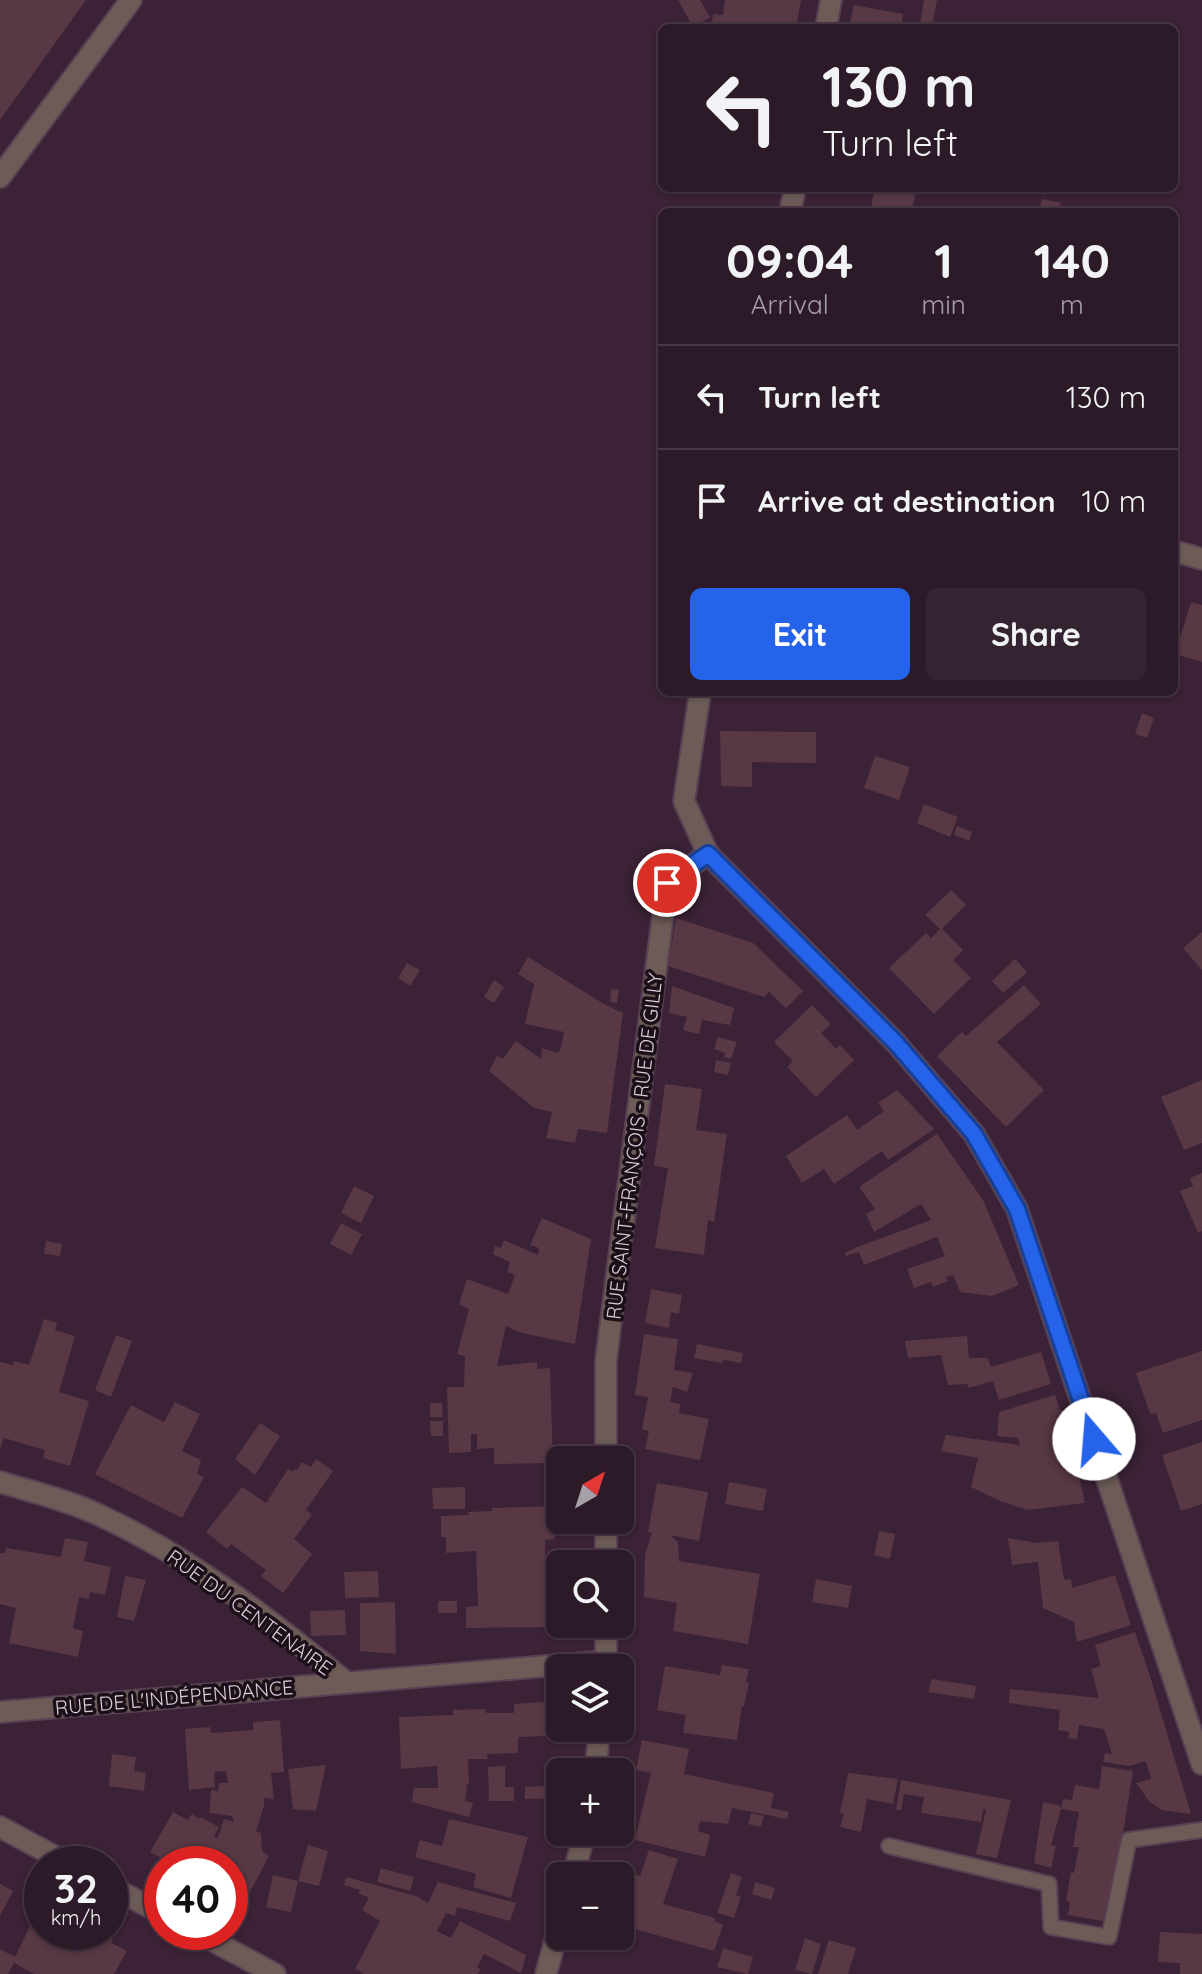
<!DOCTYPE html>
<html lang="en">
<head>
<meta charset="utf-8">
<style>
	body { margin:0; font-family:Quicksand,sans-serif; background:#342330; color:#f1f3f6; height:100vh; display:flex; flex-direction:column; font-size:30px; white-space:nowrap }
	* { box-sizing:border-box; margin:0 }
	p { font-size:26px; color:#a6a1a8 }
	.icon { flex:none; width:44px; height:44px; fill:none; stroke:currentColor; stroke-width:2; stroke-linecap:round; stroke-linejoin:round }
	.map { position:relative; flex:1; overflow:hidden }
	.panel { position:absolute; left:658px; top:208px; width:520px; height:488px; display:flex; flex-direction:column; background:#2c1a28; border-radius:12px; box-shadow:0 2px 6px #0004,0 0 0 2px #483845 }
	.panel>* { flex:none }
	.guide { position:absolute; left:658px; top:24px; width:520px; height:168px; border-radius:12px; box-shadow:0 2px 6px #0004,0 0 0 2px #483845; background:#2c1a28; color:#f1f3f6; overflow:hidden }
	.needle { width:52px; rotate:39deg }
	.controls { position:absolute; left:546px; top:1446px; display:grid; gap:16px }
	.controls a { display:grid; place-items:center; width:88px; height:88px; border-radius:12px; background:#2c1a28; box-shadow:0 2px 6px #0004,0 0 0 2px #483845; font-size:40px }
	.speed { position:absolute; left:24px; top:1846px; display:flex; gap:16px; font-size:40px; font-weight:700; text-align:center }
	.speed>* { display:grid; place-content:center; width:104px; height:104px; border-radius:50%; background:#2c1a28; box-shadow:0 2px 6px #0004,0 0 0 2px #483845; line-height:1 }
	.speed small { font-size:20px; font-weight:400 }
	.speed .limit { border:12px solid #d22; background:#fff; color:#111 }
	.pin { position:absolute; display:grid; place-items:center; width:68px; height:68px; color:#fff; margin:-34px; border:4px solid #fff; border-radius:50%; box-shadow:0 2px 8px #0007 }
	.me { position:absolute; width:88px; margin:-44px; rotate:342deg; stroke-linejoin:round; filter:drop-shadow(0 0 6px #0008) }
	.turn { display:flex; align-items:center; gap:28px; height:168px; padding:0 32px; font-size:36px }
	.turn .icon { width:104px; height:104px; stroke-width:2.5 }
	.turn b { display:block; font-size:56px; line-height:68px }
	.eta { display:flex; justify-content:space-evenly; align-items:center; height:136px; text-align:center }
	.eta b { font-size:48px; font-weight:700; line-height:56px }
	.action { display:flex; gap:16px; margin-top:auto; padding:16px 32px }
	.action a { flex:1; height:92px; border-radius:12px; background:#2563eb; color:#fff; font-size:32px; font-weight:700; line-height:92px; text-align:center }
	.action a+a { background:#342330; color:#f1f3f6 }
	ul { padding:0; list-style:none }
	li { display:flex; align-items:center; gap:24px; height:104px; padding:0 32px; border-top:2px solid #483845 }
	li div { flex:1 }
	li b { display:block; font-size:30px }
	li em { font-style:normal }
	.map>svg:first-child { display:block }
	.building { fill:#583845 }
	.lines { fill:none; stroke-linecap:round; stroke-linejoin:round }
	.service-casing { stroke:#584153; stroke-width:18 }
	.minor-casing { stroke:#584153; stroke-width:24 }
	.tertiary-casing { stroke:#584153; stroke-width:24 }
	.service { stroke:#6c5b57; stroke-width:14 }
	.minor { stroke:#6c5b57; stroke-width:20 }
	.tertiary { stroke:#6c5b57; stroke-width:20 }
	.route-casing { stroke:#184099; stroke-width:20 }
	.route { stroke:#2563eb; stroke-width:14 }
	.labels { text-anchor:middle; dominant-baseline:central; stroke-width:7; stroke-linejoin:round; paint-order:stroke }
	.street-label { font-size:20px; fill:#ddccd9; stroke:#1b1019 }
</style>
</head>
<body>
<div class="map">
<svg width="1202" height="1974" viewBox="0 0 1202 1974">
	<rect width="100%" height="100%" fill="#3b2236"/>
	<g class="building">
		<path d="M0 0H86L0 120Z"/>
		<path d="M678 0H700L710 17 693 27Z"/>
		<path d="M725 0H801L796 28H711L713 14 723 15Z"/>
		<path d="M924 0H937L932 26 920 24Z"/>
		<path d="M854 5 903 14 901 28H849Z"/>
		<path d="M875 188H916L912 212H870Z"/>
		<path d="M1042 199 1061 203 1059 212H1039Z"/>
		<path d="M1191 602 1202 605V662L1175 654Z"/>
		<path d="M1142 713 1154 718 1147 738 1135 734Z"/>
		<path d="M720 731 816 732V763L752 762V787L721 786Z"/>
		<path d="M875 756 910 767 899 800 864 788Z"/>
		<path d="M924 804 958 817 950 837 917 823Z"/>
		<path d="M957 826 972 832 969 841 954 835Z"/>
		<path d="M951 890 966 905 942 929 963 950 953 960 971 978 934 1014 889 968 926 933 931 938 940 929 925 915Z"/>
		<path d="M676 918 753 943 803 991 786 1008 769 992 764 997 668 966Z"/>
		<path d="M1202 932V970L1183 948Z"/>
		<path d="M528 957 604 1004 623 1013 607 1133 578 1129 575 1143 546 1138 552 1112 534 1108 489 1071 497 1056 503 1059 516 1041 541 1059 542 1048 558 1053 561 1048 564 1032 525 1024 534 984 518 974Z"/>
		<path d="M1015 959 1027 972 1003 993 992 981Z"/>
		<path d="M407 963 420 970 410 986 398 978Z"/>
		<path d="M494 980 504 987 494 1003 484 997Z"/>
		<path d="M1024 985 1041 1004 997 1042 1044 1090 1006 1127 937 1056 962 1032 966 1036Z"/>
		<path d="M672 986 734 1008 730 1025 702 1020 699 1034 683 1030 687 1017 669 1013Z"/>
		<path d="M611 989 619 990 617 1003 610 1002Z"/>
		<path d="M812 1005 831 1024 821 1033 836 1049 840 1045 854 1060 816 1097 787 1067 793 1061 774 1042Z"/>
		<path d="M718 1037 737 1042 731 1059 724 1057 725 1053 714 1049Z"/>
		<path d="M716 1060 731 1063 728 1075 714 1072Z"/>
		<path d="M1202 1080V1143L1184 1150 1161 1097Z"/>
		<path d="M665 1084 702 1089 696 1130 727 1134 714 1222 708 1220 704 1255 655 1248 668 1168 654 1166Z"/>
		<path d="M897 1090 934 1129 888 1160 882 1151 834 1184 824 1169 802 1183 786 1156 847 1115 857 1130 884 1111 878 1103Z"/>
		<path d="M937 1134 983 1200 1019 1285 992 1296 960 1292 953 1275 946 1277 948 1281 933 1287 931 1282 914 1288 907 1269 945 1256 937 1237 864 1265 859 1252 846 1256 845 1253 857 1247 931 1220 921 1204 874 1232 866 1214 875 1209 859 1187Z"/>
		<path d="M1202 1173V1231L1198 1233 1180 1191 1193 1186 1190 1178Z"/>
		<path d="M354 1186 374 1196 361 1223 341 1213Z"/>
		<path d="M542 1218 591 1239 575 1344 522 1333 506 1326 497 1366 537 1362V1369L550 1368 553 1463 494 1464V1448L477 1449V1434H471V1452L449 1453 447 1387H464L465 1356 457 1354 469 1309 459 1304 467 1279 508 1294 515 1275 507 1272 510 1262 493 1254 495 1246 501 1248 504 1240 538 1255 539 1248 530 1245Z"/>
		<path d="M341 1223 362 1234 351 1255 330 1244Z"/>
		<path d="M46 1241 62 1244 60 1256 44 1254Z"/>
		<path d="M651 1289 682 1295 679 1314 671 1312 669 1328 645 1323Z"/>
		<path d="M44 1319 57 1323 55 1330 75 1336 59 1392 89 1401 70 1466 43 1458 45 1450 4 1438 0 1449V1362L13 1365 14 1361 29 1365Z"/>
		<path d="M644 1334 678 1339 674 1370 693 1373 687 1392 673 1387 670 1402 680 1404 679 1413 709 1419 700 1460 645 1449 649 1431 642 1429 648 1397 635 1395Z"/>
		<path d="M116 1335 132 1341 111 1397 95 1390Z"/>
		<path d="M967 1336 969 1358H988L991 1367 1041 1352 1051 1384 999 1400 993 1381 969 1388 967 1384 948 1385 941 1355 908 1358 905 1341Z"/>
		<path d="M697 1344 743 1353 741 1363 723 1360 722 1363 694 1358Z"/>
		<path d="M1202 1351V1420L1163 1433 1156 1413 1150 1414 1136 1373Z"/>
		<path d="M1055 1395 1060 1410H1064L1085 1503 1027 1510 1000 1501 971 1487 978 1458 941 1451 946 1435 1020 1445 1018 1438 997 1436 999 1412Z"/>
		<path d="M175 1402 200 1414 182 1451 201 1460 197 1474 204 1477 182 1518 95 1474 131 1405 164 1422Z"/>
		<path d="M430 1403H442L443 1417H430Z"/>
		<path d="M430 1421H443V1436H431Z"/>
		<path d="M260 1423 280 1436 255 1475 235 1459Z"/>
		<path d="M1202 1442V1504L1181 1511 1162 1455Z"/>
		<path d="M316 1459 333 1471 306 1510 312 1515 294 1539 312 1554 283 1593 261 1576 266 1570 231 1544 227 1549 206 1532 242 1487 266 1503 288 1469 292 1472 294 1469 297 1470 302 1462 311 1467Z"/>
		<path d="M729 1482 767 1489 763 1511 725 1504Z"/>
		<path d="M657 1483 708 1492 699 1541 670 1535 678 1542 679 1561 760 1574 748 1644 673 1631 677 1603 644 1597 645 1555 652 1533 648 1532Z"/>
		<path d="M465 1487V1509H433L432 1488Z"/>
		<path d="M554 1506 555 1539 545 1540 546 1596H556L557 1627 466 1628V1607L478 1606 476 1551 446 1553V1537H441V1516L469 1515 468 1512 492 1511V1508Z"/>
		<path d="M879 1531 895 1534 890 1559 874 1555Z"/>
		<path d="M65 1538 88 1542 84 1561 111 1567 105 1595 90 1592 89 1599 79 1597 73 1628 83 1631 78 1657 9 1643 16 1608 0 1604V1553H5L6 1548 61 1557Z"/>
		<path d="M1008 1538 1037 1543 1058 1541 1064 1580 1071 1579 1072 1588 1115 1575 1131 1625 1077 1642 1074 1622 1043 1608 1038 1562 1012 1565Z"/>
		<path d="M378 1571 379 1597 345 1598 344 1572Z"/>
		<path d="M125 1576 146 1580 134 1621 117 1617Z"/>
		<path d="M816 1579 852 1586 848 1608 812 1602Z"/>
		<rect x="438" y="1601" width="19" height="12"/>
		<path d="M395 1602 396 1654 360 1651V1603Z"/>
		<path d="M345 1610 346 1635 311 1636 310 1611Z"/>
		<path d="M1135 1632 1150 1676 1191 1814 1161 1810 1149 1801 1136 1783 1151 1779 1146 1761 1129 1766 1103 1762 1105 1753 1112 1754 1104 1729 1079 1725 1077 1739 1068 1738 1069 1732 1058 1730 1060 1710 1009 1703 1010 1689 1099 1698 1091 1669 1101 1666 1095 1645Z"/>
		<path d="M722 1665 749 1669 746 1682 749 1683 744 1706H742L737 1740 683 1733 686 1715 657 1710 665 1666 720 1675Z"/>
		<path d="M932 1679 976 1686 974 1699 928 1692Z"/>
		<path d="M544 1702 545 1736 518 1737V1753L487 1754 488 1759H468L469 1784 467 1783 465 1801 473 1803 469 1817 412 1802 414 1788H438L437 1766 401 1769 399 1717 453 1715V1710L486 1709V1713H514V1704Z"/>
		<path d="M280 1720 284 1772 271 1773 274 1799 264 1798V1806L256 1831 261 1833 262 1851 269 1856 241 1909 230 1903V1864H165L167 1861 150 1852 173 1812 188 1820 192 1814 199 1819 200 1817 219 1827 214 1836 218 1838 224 1819 234 1822 232 1816 209 1813 211 1790 218 1791 219 1783H228L226 1771 214 1772 215 1787 189 1790 185 1729 210 1727 211 1733 253 1730V1722Z"/>
		<path d="M642 1740 689 1749 684 1774 774 1793 771 1808 789 1812 787 1819 732 1808 728 1824 700 1821 698 1831 710 1835 705 1857 635 1840 651 1773 636 1770Z"/>
		<path d="M112 1754 136 1757 134 1771 146 1773 144 1791 109 1786Z"/>
		<path d="M326 1765 316 1811 293 1809 288 1769Z"/>
		<path d="M505 1766V1787H514V1801H489L488 1767Z"/>
		<path d="M1102 1766 1133 1771 1109 1922 1068 1915 1070 1902 1066 1901 1071 1872 1074 1873 1079 1847H1073L1079 1812 1061 1809 1063 1799 1072 1800 1075 1785 1099 1789Z"/>
		<path d="M848 1773 898 1779 893 1804 867 1799 861 1832 840 1827 844 1814 840 1813Z"/>
		<path d="M901 1780 1011 1800 997 1858 976 1854 986 1810 983 1809 981 1822 921 1813 924 1797 904 1794 901 1810H896Z"/>
		<path d="M560 1785V1798L525 1799V1787Z"/>
		<path d="M1043 1802 1059 1805 1061 1809 1051 1845 1056 1846 1051 1868 1034 1863Z"/>
		<path d="M751 1813 764 1816 761 1827 748 1824Z"/>
		<path d="M449 1819 528 1837 511 1898 473 1887 476 1874 415 1857 420 1840 442 1846Z"/>
		<path d="M308 1845 328 1851 319 1886 298 1881Z"/>
		<path d="M649 1850 678 1859 663 1904 715 1918 714 1921 723 1925 714 1951 620 1925V1880L623 1870 640 1876Z"/>
		<path d="M381 1868 414 1877 410 1891 377 1882Z"/>
		<path d="M731 1873 742 1877 736 1895 741 1897 734 1918 717 1913Z"/>
		<path d="M273 1875 298 1881 291 1912 266 1907Z"/>
		<path d="M346 1877 416 1896 428 1903 438 1882 516 1903 510 1921 457 1907 455 1916 446 1913 437 1931 451 1938 460 1921 526 1955 521 1973 484 1954 477 1968 481 1969 478 1974H364L355 1969 380 1921 362 1910 369 1898 358 1893 360 1890 344 1885Z"/>
		<path d="M755 1882 775 1888 771 1900 752 1894Z"/>
		<path d="M0 1884 13 1891 0 1916Z"/>
		<path d="M42 1902V1932H91L103 1938 105 1935 113 1939 111 1943 127 1951 114 1974H34L14 1963 8 1974H0V1949L15 1957Z"/>
		<path d="M1160 1932 1202 1934V1974H1180V1963L1158 1962Z"/>
		<path d="M805 1938 821 1944 812 1974 795 1970Z"/>
		<path d="M829 1940 856 1948 848 1974H818Z"/>
		<path d="M723 1948 753 1957 748 1974 717 1967Z"/>
	</g>
	<g class="lines">
		<g class="service-casing">
			<path id="service" d="M889 1846 1049 1884 1051 1927 1109 1937 1129 1840 1202 1830"/>
		</g>
		<g class="minor-casing">
			<g id="minor">
				<path d="M1174 551 1202 559"/>
				<path d="M606 1460V1360L667 883 708 854"/>
				<path d="M0 1482C32 1492 68 1500 99 1515 190 1557 271 1620 347 1683"/>
				<path d="M606 1520V1564"/>
				<path d="M606 1668V1624"/>
				<path d="M0 1712 606 1661"/>
				<path d="M595 1772 600 1728"/>
				<path d="M0 1827 69 1864"/>
				<path d="M573 1876 585 1832"/>
				<path d="M110 1886 162 1914"/>
				<path d="M196 1932 275 1974"/>
				<path d="M546 1974 560 1923"/>
			</g>
		</g>
		<g class="tertiary-casing">
			<g id="tertiary">
				<path d="M826 28 831 0"/>
				<path d="M0 177 131 0"/>
				<path d="M790 212 795 188"/>
				<path d="M700 692 684 801 708 854 896 1043 974 1134 1017 1209 1202 1764"/>
			</g>
		</g>
		<use href="#service" class="service"/>
		<use href="#minor" class="minor"/>
		<use href="#tertiary" class="tertiary"/>
	</g>
	<g class="lines">
		<g class="route-casing">
			<path id="route" d="M667 883 708 854 896 1043 974 1134 1017 1209 1094 1439"/>
		</g>
		<use href="#route" class="route"/>
	</g>
	<g class="labels">
		<g class="street-label">
			<text transform="translate(634 1146) rotate(-83)">RUE SAINT-FRANÇOIS - RUE DE GILLY</text>
			<text transform="translate(250 1612) rotate(36)">RUE DU CENTENAIRE</text>
			<text transform="translate(174 1697) rotate(-5)">RUE DE L'INDÉPENDANCE</text>
		</g>
	</g>
</svg>
<div class="controls">
<a><svg class="needle" viewBox="-14 -14 28 28"><path d="M0-13l5 13h-10z" fill="#e53935"/><path d="M0 13l5-13h-10z" fill="#a6a1a8"/></svg></a>
<a><svg class="icon" aria-label="search" viewBox="0 0 24 24"><circle cx="10" cy="10" r="6"/><path d="M15 15l6 6"/></svg></a>
<a><svg class="icon" aria-label="layers" viewBox="0 0 24 24"><path d="M12 4l9 5-9 5-9-5zM3 14l9 5 9-5"/></svg></a>
<a>+</a>
<a>−</a>
</div>
<div class="speed"><div>32<small>km/h</small></div><div class="limit">40</div></div>
<div class="pin" style="left:667px;top:883px;background:#d93025"><svg class="icon" aria-label="arrive" viewBox="0 0 24 24"><path d="M6 21V4h12l-3 4 3 4H6"/></svg></div>
<svg class="me" style="left:1094px;top:1439px" viewBox="-20 -20 40 40"><circle r="19" fill="#fff"/><path d="M0-13L10 11 0 6-10 11z" fill="#2563eb"/></svg>
<div class="guide">
<div class="turn"><svg class="icon" aria-label="left" viewBox="0 0 24 24"><path d="M17 20v-9H6M10 6l-5 5 5 5"/></svg><div><b>130 m</b>Turn left</div></div>
</div>
<section class="panel">
<div class="eta">
<div><b>09:04</b><p>Arrival</p></div>
<div><b>1</b><p>min</p></div>
<div><b>140</b><p>m</p></div>
</div>
<ul>
<li><svg class="icon" aria-label="left" viewBox="0 0 24 24"><path d="M17 20v-9H6M10 6l-5 5 5 5"/></svg><div><b>Turn left</b></div><em>130 m</em></li>
<li><svg class="icon" aria-label="arrive" viewBox="0 0 24 24"><path d="M6 21V4h12l-3 4 3 4H6"/></svg><div><b>Arrive at destination</b></div><em>10 m</em></li>
</ul>
<div class="action"><a>Exit</a><a>Share</a></div>
</section>
</div>
</body>
</html>
